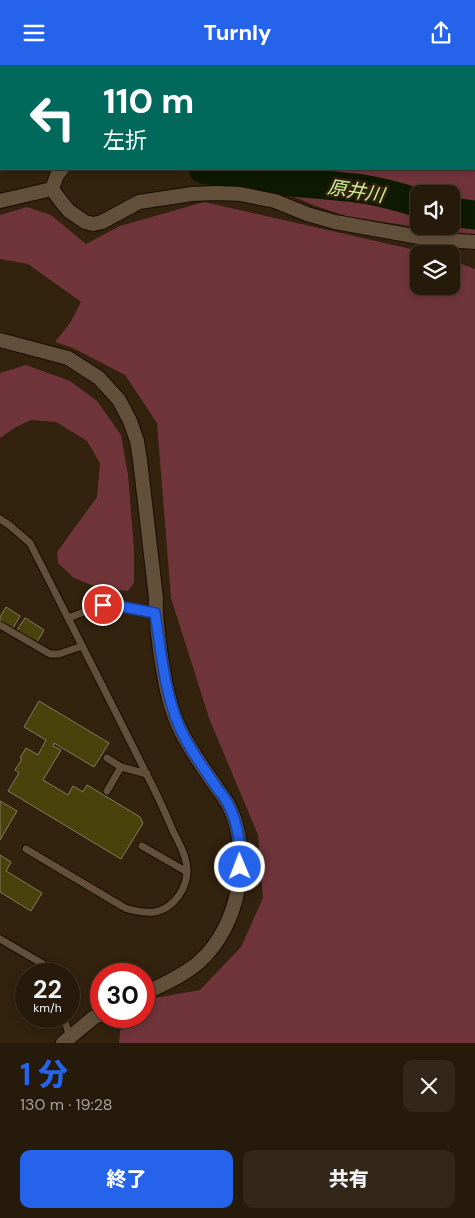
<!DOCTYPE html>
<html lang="ja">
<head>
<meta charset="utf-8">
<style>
	body { margin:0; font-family:"DM Sans","Noto Sans JP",sans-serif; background:#322718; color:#f1f3f6; height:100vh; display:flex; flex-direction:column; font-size:19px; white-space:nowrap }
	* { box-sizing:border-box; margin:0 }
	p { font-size:16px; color:#a4a19c }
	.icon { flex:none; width:28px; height:28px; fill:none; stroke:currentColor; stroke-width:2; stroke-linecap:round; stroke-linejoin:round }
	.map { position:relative; height:978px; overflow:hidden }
	.details { display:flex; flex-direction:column; background:#261a0a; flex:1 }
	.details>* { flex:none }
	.guide { position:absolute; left:0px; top:0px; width:475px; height:105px; box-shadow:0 2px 8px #0003,0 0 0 1px #42382b; background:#00695c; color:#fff; overflow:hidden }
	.tools { position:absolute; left:410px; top:120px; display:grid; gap:10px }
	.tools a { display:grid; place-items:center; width:50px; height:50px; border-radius:10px; background:#261a0a; box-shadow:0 2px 8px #0003,0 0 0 1px #42382b; font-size:25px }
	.speed { position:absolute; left:15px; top:898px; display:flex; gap:10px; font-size:25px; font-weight:700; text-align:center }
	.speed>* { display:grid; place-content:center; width:65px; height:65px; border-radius:50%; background:#261a0a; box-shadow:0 2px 8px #0003,0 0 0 1px #42382b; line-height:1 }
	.speed small { font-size:12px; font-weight:400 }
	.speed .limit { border:8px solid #d22; background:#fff; color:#111 }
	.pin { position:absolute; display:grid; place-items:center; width:42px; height:42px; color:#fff; margin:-21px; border:2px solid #fff; border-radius:50%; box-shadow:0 1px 5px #0007 }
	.me { position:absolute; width:55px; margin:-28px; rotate:359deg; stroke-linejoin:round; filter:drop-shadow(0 0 4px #0008) }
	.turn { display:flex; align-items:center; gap:18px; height:105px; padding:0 20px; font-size:22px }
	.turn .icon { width:65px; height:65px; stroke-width:2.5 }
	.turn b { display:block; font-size:35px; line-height:42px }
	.round { display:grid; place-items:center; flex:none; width:52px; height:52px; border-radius:10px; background:#322718 }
	.summary { display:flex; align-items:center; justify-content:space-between; height:85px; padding:0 20px }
	h1 { font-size:30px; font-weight:800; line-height:38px; color:#2563eb }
	.primary-button { display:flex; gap:10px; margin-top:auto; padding:10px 20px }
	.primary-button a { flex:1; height:58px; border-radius:10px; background:#2563eb; color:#fff; font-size:20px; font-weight:800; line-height:58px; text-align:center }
	.primary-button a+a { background:#322718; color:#f1f3f6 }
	header { display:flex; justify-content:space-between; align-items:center; height:65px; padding:0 20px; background:#2563eb; color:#fff; font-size:22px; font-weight:800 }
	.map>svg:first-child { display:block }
	.green { fill:#6f353a; fill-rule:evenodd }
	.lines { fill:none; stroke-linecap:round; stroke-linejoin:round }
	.river { stroke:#0d1900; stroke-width:29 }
	.building { fill:#4a420b; stroke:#817d61 }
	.service-casing { stroke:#190b00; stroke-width:9 }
	.minor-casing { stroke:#190b00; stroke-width:16 }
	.service { stroke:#62503a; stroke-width:7 }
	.minor { stroke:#62503a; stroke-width:14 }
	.route-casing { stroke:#184099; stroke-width:12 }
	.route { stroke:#2563eb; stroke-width:9 }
	.labels { text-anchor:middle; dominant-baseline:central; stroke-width:5; stroke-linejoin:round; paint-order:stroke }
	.water-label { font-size:19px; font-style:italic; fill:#c8f099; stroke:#32220e }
</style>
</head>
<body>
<header><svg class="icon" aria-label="menu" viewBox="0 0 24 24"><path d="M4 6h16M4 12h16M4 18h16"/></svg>Turnly<svg class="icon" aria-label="share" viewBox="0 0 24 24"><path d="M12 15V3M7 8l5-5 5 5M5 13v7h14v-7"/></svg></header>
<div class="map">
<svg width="475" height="978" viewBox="0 0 475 978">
	<rect width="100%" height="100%" fill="#32220e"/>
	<g class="green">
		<path d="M474 66 475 67V172L436 168 404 160 346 151 313 140 272 122 251 109 248 106 250 104H474ZM419 129H451V161H419Z"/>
		<path d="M204 137 433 189H419V221H451V195L475 204V978H119L120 967 125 951H144V937L149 934 200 925 241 882 263 833 258 770 209 653 171 533 157 358 125 310 73 283 55 277 70 258 81 237 28 199 0 194V150L27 142 51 150 86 179 120 161Z"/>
		<path d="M26 300 70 316 97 336 121 370 128 410 134 484V518L128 526 99 523 74 513 58 498 57 487 97 432 100 398 87 376 56 357 31 355 16 362 0 373V308Z"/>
	</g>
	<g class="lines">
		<g class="river">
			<path d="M146 0V1"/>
			<path d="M203 104C255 117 310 117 363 124 382 127 400 132 419 138"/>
			<path d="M451 147 475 150"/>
		</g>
	</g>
	<g class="building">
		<path d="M6 542 20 551 13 563 0 555V552Z"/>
		<path d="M25 553 44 565 37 577 17 565Z"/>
		<path d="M39 636 109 678 94 702 54 678 53 681 61 685 43 715 68 730 73 721 83 727 87 720 140 752 143 758 121 794 8 726 19 708 15 705 22 694 20 693 26 683 38 690 46 675 24 662Z"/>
		<path d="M0 736 17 746 0 775Z"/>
		<path d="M0 790 11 797 6 806 42 828 31 846 0 827Z"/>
	</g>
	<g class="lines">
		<g class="service-casing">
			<g id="service">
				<path d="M0 454 9 460 30 478C69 555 108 631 146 708 156 727 165 747 173 766 179 778 187 792 187 805 187 824 174 843 155 847 145 848 134 846 125 843L26 784"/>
				<path d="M68 553 103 540H113L155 548"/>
				<path d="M0 560 50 589H59L82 581"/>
				<path d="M107 693 121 702 147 709"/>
				<path d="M107 726 121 702"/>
				<path d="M142 781 187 807"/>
				<path d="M0 874 43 899 49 909"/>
				<path d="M63 951 70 972"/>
			</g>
		</g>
		<g class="minor-casing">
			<g id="minor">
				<path d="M89 0V1"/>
				<path d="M52 124 60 135 69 146 85 157 93 159 102 157 139 137 192 129 217 128 240 129 275 136 307 149 335 157 430 174 475 177"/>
				<path d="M52 124 57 110 62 104"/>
				<path d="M0 136 52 124"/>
				<path d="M0 275 68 293 99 313 119 335 130 356 137 376 140 395 156 533C155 552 158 566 160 585 164 612 168 638 179 662 189 684 204 704 217 723 221 728 225 734 228 739 253 787 240 861 199 897 183 911 163 919 144 929"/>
				<path d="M63 978 93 953 101 949"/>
			</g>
		</g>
		<use href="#service" class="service"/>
		<use href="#minor" class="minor"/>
	</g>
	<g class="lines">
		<g class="route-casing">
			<path id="route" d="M103 540H113L155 548C161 586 164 625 179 661 188 683 204 703 217 723 221 728 225 733 228 739 238 758 241 781 240 802"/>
		</g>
		<use href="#route" class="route"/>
	</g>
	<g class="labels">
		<g class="water-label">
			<text transform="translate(356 126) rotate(9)">原井川</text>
		</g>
	</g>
</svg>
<div class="tools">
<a><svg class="icon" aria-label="sound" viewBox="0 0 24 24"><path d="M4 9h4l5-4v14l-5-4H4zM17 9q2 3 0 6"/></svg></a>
<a><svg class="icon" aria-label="layers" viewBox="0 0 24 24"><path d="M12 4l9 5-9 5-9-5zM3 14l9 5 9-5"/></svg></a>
</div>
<div class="speed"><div>22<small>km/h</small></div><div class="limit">30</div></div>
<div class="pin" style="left:103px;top:540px;background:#d93025"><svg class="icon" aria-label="arrive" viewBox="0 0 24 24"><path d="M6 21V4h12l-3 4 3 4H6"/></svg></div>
<svg class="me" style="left:240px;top:802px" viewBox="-20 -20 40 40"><circle r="17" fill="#2563eb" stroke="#fff" stroke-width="3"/><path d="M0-11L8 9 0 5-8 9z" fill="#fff"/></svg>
<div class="guide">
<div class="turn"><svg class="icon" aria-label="left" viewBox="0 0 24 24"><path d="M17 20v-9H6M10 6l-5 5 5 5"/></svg><div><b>110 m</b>左折</div></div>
</div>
</div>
<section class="details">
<div class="summary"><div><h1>1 分</h1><p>130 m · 19:28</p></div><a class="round"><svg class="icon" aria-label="close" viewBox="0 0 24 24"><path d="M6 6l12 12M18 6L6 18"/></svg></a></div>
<div class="primary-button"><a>終了</a><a>共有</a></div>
</section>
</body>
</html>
